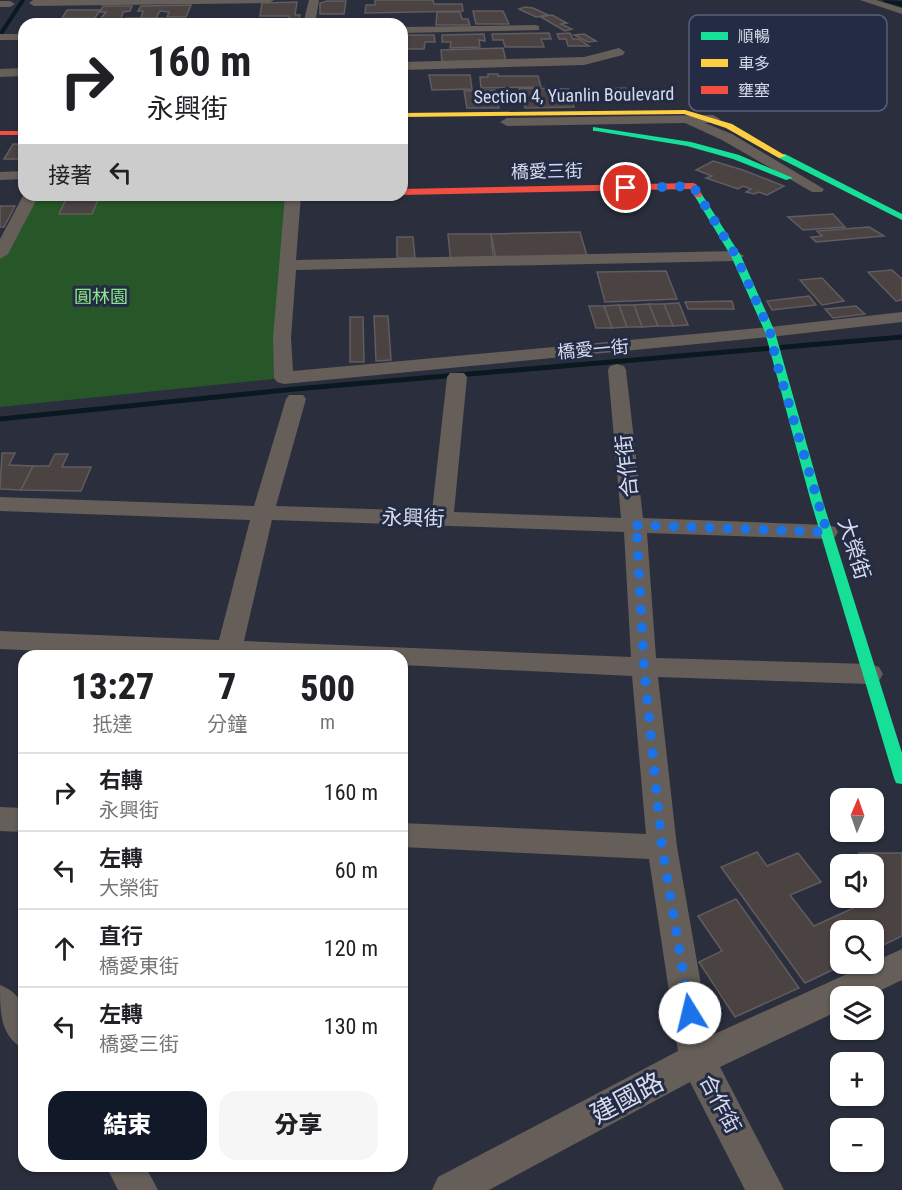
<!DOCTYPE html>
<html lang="zh-TW">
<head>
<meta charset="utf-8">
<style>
	body { margin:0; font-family:"Roboto Condensed","Noto Sans TC",sans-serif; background:#f6f6f6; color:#202124; height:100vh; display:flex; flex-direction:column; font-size:22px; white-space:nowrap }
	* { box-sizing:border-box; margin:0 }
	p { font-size:20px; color:#757577 }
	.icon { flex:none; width:33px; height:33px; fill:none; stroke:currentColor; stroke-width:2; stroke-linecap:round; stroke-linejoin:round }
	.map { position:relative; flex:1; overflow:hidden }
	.panel { position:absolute; left:18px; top:650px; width:390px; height:522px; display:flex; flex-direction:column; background:#fff; border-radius:18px; box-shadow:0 2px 4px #0004 }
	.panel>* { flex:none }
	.banner { position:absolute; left:18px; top:18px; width:390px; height:183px; border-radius:18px; box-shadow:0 2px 4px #0004; background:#fff; color:#202124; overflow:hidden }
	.needle { width:39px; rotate:2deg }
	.fabs { position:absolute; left:830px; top:788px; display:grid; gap:12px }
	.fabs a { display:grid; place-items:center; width:54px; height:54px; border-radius:12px; background:#fff; box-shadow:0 2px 4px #0004; font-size:30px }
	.pin { position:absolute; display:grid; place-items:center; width:51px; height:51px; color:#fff; margin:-26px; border:3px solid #fff; border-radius:50%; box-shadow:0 2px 6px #0007 }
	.me { position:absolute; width:66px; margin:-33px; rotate:351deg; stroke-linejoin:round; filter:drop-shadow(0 0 4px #0008) }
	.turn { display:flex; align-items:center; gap:21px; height:126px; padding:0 30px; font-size:27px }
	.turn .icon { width:78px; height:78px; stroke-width:2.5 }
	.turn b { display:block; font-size:42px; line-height:51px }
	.then { display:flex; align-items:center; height:57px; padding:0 30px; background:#0003; gap:12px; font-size:22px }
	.eta { display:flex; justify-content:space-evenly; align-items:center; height:102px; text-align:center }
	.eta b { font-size:36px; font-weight:800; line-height:42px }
	.cta { display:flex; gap:12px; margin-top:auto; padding:12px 30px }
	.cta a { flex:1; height:69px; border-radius:18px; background:#111827; color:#fff; font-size:24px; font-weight:800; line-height:69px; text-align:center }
	.cta a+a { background:#f6f6f6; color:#202124 }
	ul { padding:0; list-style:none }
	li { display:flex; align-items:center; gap:18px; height:78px; padding:0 30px; border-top:2px solid #e0e0e0 }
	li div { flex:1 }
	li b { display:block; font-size:22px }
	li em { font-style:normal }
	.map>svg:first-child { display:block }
	.green { fill:#275628 }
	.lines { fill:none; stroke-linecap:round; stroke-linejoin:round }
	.stream-far1 { stroke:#0a1920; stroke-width:4 }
	.stream { stroke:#0a1920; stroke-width:5 }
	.canal { fill:#0a1920; fill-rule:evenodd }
	.building { fill:#4b4242; stroke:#605c5f; stroke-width:1.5 }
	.street { fill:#655e59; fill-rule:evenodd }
	.fast { fill:#16e098; fill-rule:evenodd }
	.slow { fill:#ffcf43; fill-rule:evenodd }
	.jam { fill:#f24e42; fill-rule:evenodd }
	.route { stroke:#1a73e8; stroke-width:10; stroke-dasharray:0 18 }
	.labels { text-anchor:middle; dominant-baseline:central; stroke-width:6; stroke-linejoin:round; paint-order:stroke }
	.far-street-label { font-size:18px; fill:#d7dced; stroke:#242b44 }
	.far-park-label { font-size:18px; fill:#8ce787; stroke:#242b44 }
	.street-label { font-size:21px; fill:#d7dced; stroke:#242b44 }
	.near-street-label { font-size:26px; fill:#d7dced; stroke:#242b44 }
	.key { fill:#242b44; stroke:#5a6077; stroke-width:1.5 }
	.key-label { font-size:16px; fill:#d7dced }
</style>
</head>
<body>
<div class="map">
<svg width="902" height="1190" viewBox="0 0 902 1190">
	<rect width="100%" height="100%" fill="#2b2f3d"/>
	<path class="green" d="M31 195H293L284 378 0 407V254Z"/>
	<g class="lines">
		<path class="stream-far1" d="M0 35 23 0"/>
		<path class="stream" d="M0 419 295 389 902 337"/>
		<path class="canal" d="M883 0 902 1V7L884 2Z"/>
	</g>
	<g class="building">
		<path d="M375 0H433L434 4H462L463 11 365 13 366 5H375Z"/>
		<path d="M327 1H346L344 14H320V3Z"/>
		<path d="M297 2 295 15H300L299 19H289V16H260L262 3Z"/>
		<path d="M191 5 186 17H167L169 12 160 11 156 18H141L143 11H138L141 6Z"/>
		<path d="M103 6H132L130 11 123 12 120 24H96L106 12H100Z"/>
		<path d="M525 7 533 8 548 15 536 17 519 9Z"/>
		<path d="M67 10H100L95 18H62Z"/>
		<path d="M473 11H503L509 24H476Z"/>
		<path d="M437 12H460L462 19H468L470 25H436Z"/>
		<path d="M552 15 567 23 561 24 572 29 565 31 541 17Z"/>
		<path d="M126 18H141L138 24H121Z"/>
		<path d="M148 18H164L161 24H164H146Z"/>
		<path d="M549 33 551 39H541L544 47H505L503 40H493L492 34Z"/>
		<path d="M570 33 573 39H579L589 46H568L566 39H559L557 34Z"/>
		<path d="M484 34 485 41 479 40 480 47 450 48 451 42H442V35Z"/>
		<path d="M584 34 596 41 588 42 574 35Z"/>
		<path d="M405 35H434L435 42H425L424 49H408Z"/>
		<path d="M503 48 506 61 442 62 441 50Z"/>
		<path d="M488 74H498V76H538L541 87 481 88 480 77H488Z"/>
		<path d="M429 75H470L472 89 432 90Z"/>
		<path d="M519 88 569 89 574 107 525 108Z"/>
		<path d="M626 88 629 98 609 99 606 89Z"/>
		<path d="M495 90 499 108H467L464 91Z"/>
		<path d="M13 144H24V159H4Z"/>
		<path d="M713 161 743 170 784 186 767 195 759 192 754 194 746 192 751 189 743 186 738 189 706 178 712 176 696 170Z"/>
		<path d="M68 195H100L92 214H59Z"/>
		<path d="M0 206H15L4 227H0Z"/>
		<path d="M833 214 845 227 803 230 788 217Z"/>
		<path d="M869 227 884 236 816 242 811 237 822 236 817 231Z"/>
		<path d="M580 232 587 256 496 259 491 234Z"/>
		<path d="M448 234H491L494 264H451Z"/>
		<path d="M397 237H413L415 258H397Z"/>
		<path d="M892 270 902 279V300L896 301 868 272Z"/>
		<path d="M666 271 677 299 605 302 597 272Z"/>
		<path d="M822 278 844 301 822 305 800 280Z"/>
		<path d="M809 296 816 305 772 310 767 301Z"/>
		<path d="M732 301 734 309H688L685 302Z"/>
		<path d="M679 303 688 325 673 326 664 304Z"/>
		<path d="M649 304 658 326 642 327 634 305Z"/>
		<path d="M649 304H664L673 326H658Z"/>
		<path d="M619 305 627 327 612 328 604 306Z"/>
		<path d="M619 305H634L642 327H627Z"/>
		<path d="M589 306H604L612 328H596Z"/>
		<path d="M856 306 865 314 833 318 825 309Z"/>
		<path d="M374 316H388L391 360 376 361Z"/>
		<path d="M350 317H363L364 362H350Z"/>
		<path d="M2 453H15L9 465 33 466 21 490 0 489Z"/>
		<path d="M55 454H68L62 467H91L81 491 21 490 33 466H49Z"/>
		<path d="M757 852 767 866 798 853 821 882 790 895 814 926 862 904 859 897H873V864H862L859 853H902V936L873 950V930H840V963H847L805 983 721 867Z"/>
		<path d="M736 899 799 988 735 1017 699 962 722 951 698 916Z"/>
	</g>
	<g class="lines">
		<g class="street">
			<path d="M274 0 269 3 34 6 29 3 33 0Z"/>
			<path d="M309 0H319L315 24H303Z"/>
			<path d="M860 0H876L902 8V14Z"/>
			<path d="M0 1H10L15 4 10 7H0Z"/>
			<path d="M535 25 539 26V30L402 33V27Z"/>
			<rect x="0" y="34" width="24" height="6"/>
			<path d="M619 48 625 52 623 55 584 65 402 70V62L584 57Z"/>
			<path d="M24 68V76L0 77V69Z"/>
			<path d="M713 115 720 119 718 122 705 123 732 134 824 189 822 192H812L722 140 685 123 507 126 500 122 507 118Z"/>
			<path d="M24 171V179L0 180V172Z"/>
			<path d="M24 194 39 195 8 254 0 259V239Z"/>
			<path d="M285 195H301L296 260 736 251 744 256 736 261 296 270 291 338 293 371 770 327 902 312V322L770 337 284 384 277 382 274 378 273 338Z"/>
			<path d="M617 364 624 366 626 370 643 518 827 525 835 527 838 532 835 537 827 539 647 533 656 658 870 664 879 667 883 674 879 681 870 684 658 677 677 847 710 1036 902 949V980L869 996H840V1010L720 1067 784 1190H745L690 1082 489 1190H432L438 1177 678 1051 649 859 402 847V823L646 834 632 676 402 665V656H155L0 649V631L219 640 250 520 0 511V497L254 506 286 399 289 395H303L306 399 276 506 432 511 447 377 450 373H464L467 377 454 512 621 518 608 370 610 366ZM272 520 624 532 631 657 244 641Z"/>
			<path d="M0 807 24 808V832L0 831Z"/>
			<path d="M0 985C31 997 24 1021 24 1049 0 1036 0 1013 0 985Z"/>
			<path d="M106 1166H145L158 1190H118Z"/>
		</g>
		<g class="fast">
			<path d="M593 127 691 142 739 155 793 178 786 180 733 159 687 146 596 131H593Z"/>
			<path d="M779 154H785L902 214V220L779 158Z"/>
			<path d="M695 193H701L741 256 775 332 823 502 902 753V784L896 783 894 778 811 502 765 332 731 256 694 195Z"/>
		</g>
		<path class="slow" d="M685 110 732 124 786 156 779 158 726 128 684 114 402 117V113Z"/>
		<g class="jam">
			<rect x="0" y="131" width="24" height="4"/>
			<path d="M693 183 696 184 702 195 701 197H695L690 189 402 195V189Z"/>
		</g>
	</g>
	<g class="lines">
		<path class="route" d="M626 188 693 186 736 256 770 332 777 364 827 532 633 525 637 537 644 667 662 847 690 1013"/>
	</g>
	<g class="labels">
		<g class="far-street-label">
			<text transform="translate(574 95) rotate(-1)">Section 4, Yuanlin Boulevard</text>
			<text transform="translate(547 171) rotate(-1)">橋愛三街</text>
			<text transform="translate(593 349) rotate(-5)">橋愛一街</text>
		</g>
		<g class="far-park-label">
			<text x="101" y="296">圓林園</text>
		</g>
		<g class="street-label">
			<text transform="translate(627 466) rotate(-96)">合作街</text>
			<text transform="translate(413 518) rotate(2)">永興街</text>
			<text transform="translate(854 549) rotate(73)">大榮街</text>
			<text transform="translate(720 1104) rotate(62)">合作街</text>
		</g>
		<g class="near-street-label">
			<text transform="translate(627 1098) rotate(-28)">建國路</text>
		</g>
	</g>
	<rect x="689" y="15" width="198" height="96" rx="9" class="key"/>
	<rect x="701" y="32" width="27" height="8" fill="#16e098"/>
	<rect x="701" y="59" width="27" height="8" fill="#ffcf43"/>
	<rect x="701" y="86" width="27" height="8" fill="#f24e42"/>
	<g class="key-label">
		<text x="738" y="42">順暢</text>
		<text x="738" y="69">車多</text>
		<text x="738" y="96">壅塞</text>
	</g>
</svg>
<div class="fabs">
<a><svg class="needle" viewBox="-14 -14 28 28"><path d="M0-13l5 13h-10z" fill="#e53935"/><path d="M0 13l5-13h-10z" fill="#757577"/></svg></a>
<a><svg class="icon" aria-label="sound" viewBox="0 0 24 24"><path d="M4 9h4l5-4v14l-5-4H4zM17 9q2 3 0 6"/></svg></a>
<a><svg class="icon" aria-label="search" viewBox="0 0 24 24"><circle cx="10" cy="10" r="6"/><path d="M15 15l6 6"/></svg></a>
<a><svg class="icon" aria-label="layers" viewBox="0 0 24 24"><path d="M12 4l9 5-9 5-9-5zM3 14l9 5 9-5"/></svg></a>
<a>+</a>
<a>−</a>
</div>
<div class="pin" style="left:626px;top:188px;background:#d93025"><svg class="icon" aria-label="arrive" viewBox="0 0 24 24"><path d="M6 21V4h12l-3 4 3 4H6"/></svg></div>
<svg class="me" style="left:690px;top:1013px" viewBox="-20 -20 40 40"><circle r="19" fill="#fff"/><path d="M0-13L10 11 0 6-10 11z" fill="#1a73e8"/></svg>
<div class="banner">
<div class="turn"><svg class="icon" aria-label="right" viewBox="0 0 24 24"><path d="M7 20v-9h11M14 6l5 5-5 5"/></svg><div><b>160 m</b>永興街</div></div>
<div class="then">接著<svg class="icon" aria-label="left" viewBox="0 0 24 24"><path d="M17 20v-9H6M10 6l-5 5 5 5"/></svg></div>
</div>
<section class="panel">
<div class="eta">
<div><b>13:27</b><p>抵達</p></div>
<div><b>7</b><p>分鐘</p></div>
<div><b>500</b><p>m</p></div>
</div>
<ul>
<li><svg class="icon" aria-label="right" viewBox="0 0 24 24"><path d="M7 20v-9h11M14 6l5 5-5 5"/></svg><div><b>右轉</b><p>永興街</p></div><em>160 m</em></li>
<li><svg class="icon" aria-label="left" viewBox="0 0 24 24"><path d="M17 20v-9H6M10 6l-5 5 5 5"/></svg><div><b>左轉</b><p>大榮街</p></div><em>60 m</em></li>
<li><svg class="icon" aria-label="ahead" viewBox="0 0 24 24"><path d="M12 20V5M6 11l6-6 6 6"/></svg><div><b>直行</b><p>橋愛東街</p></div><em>120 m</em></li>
<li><svg class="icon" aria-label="left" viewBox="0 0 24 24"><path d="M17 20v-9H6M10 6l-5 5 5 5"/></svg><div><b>左轉</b><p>橋愛三街</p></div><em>130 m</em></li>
</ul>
<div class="cta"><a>結束</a><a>分享</a></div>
</section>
</div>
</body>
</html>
